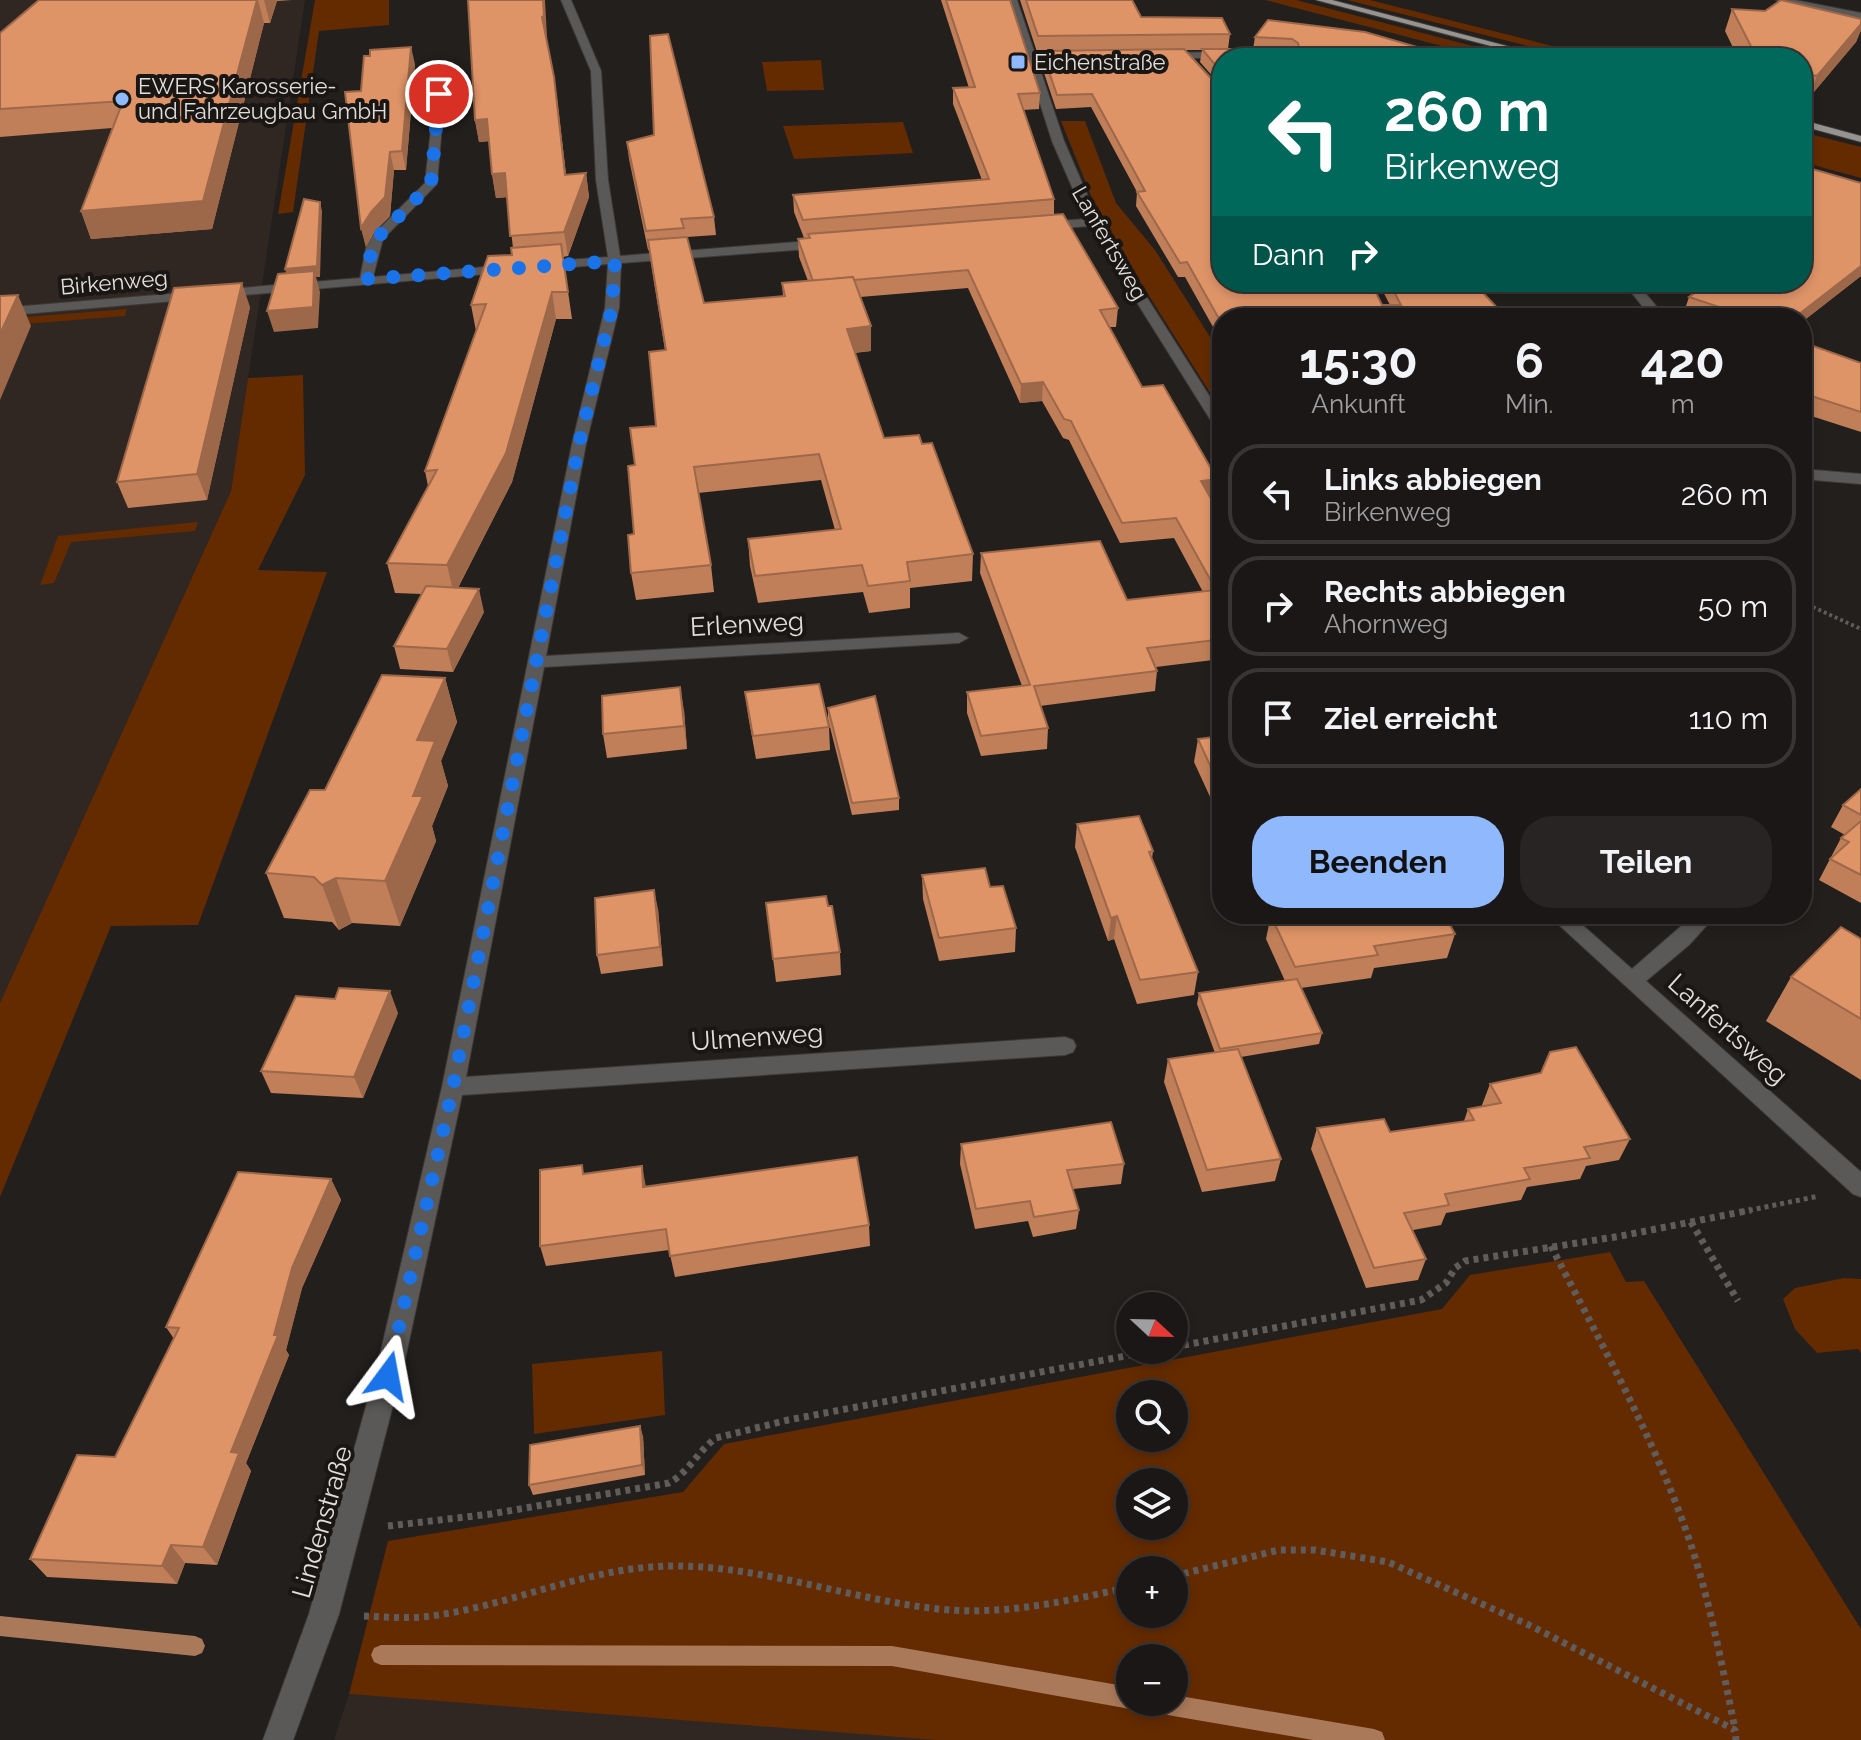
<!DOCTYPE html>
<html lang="de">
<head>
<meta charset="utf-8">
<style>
	body { margin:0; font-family:Raleway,sans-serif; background:#272423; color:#f1f3f6; height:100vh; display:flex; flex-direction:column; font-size:30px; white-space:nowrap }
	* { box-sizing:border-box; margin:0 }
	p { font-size:26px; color:#9f9fa1 }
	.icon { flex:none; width:44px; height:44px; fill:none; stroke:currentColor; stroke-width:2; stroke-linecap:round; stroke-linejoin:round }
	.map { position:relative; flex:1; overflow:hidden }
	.side { position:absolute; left:1212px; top:308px; width:600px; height:616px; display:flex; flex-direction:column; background:#1a1716; border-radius:32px; box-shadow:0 4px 12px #0003,0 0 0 2px #383635 }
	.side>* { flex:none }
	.banner { position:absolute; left:1212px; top:48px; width:600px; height:244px; border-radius:32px; box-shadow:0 4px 12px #0003,0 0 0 2px #383635; background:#00695c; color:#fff; overflow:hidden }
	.needle { width:52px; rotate:112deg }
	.buttons { position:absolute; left:1116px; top:1292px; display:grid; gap:16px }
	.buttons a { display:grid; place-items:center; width:72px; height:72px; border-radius:50%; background:#1a1716; box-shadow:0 4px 12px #0003,0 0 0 2px #383635; font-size:40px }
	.pin { position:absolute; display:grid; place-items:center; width:68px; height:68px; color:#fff; margin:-34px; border:4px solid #fff; border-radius:50%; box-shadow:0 2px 8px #0007 }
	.me { position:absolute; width:88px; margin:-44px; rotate:13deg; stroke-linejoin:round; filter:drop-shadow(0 0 6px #0008) }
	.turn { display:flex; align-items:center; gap:28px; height:168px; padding:0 40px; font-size:36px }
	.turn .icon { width:104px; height:104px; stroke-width:2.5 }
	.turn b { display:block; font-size:56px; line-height:68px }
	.then { display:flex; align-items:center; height:76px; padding:0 40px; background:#0003; gap:16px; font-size:30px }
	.eta { display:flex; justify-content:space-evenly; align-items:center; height:136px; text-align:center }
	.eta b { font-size:48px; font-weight:700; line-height:56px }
	.cta { display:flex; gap:16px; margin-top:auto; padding:16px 40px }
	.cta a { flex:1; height:92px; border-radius:32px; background:#90b8fd; color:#111; font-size:32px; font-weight:700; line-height:92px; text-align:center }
	.cta a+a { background:#272423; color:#f1f3f6 }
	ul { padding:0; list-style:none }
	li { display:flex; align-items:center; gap:24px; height:100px; margin:0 16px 12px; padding:0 24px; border:4px solid #383635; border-radius:32px }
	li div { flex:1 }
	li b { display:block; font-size:30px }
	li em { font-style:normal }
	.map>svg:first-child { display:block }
	.built { fill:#302722 }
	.green { fill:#642b00; fill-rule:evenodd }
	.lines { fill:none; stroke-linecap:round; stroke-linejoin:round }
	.stream { fill:#aa795a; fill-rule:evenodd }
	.minor-casing { stroke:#3d3a38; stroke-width:2 }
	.primary-casing { stroke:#3d3a38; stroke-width:2 }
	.path-far2 { stroke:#5f5c5b; stroke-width:4; stroke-dasharray:3 3; stroke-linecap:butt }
	.path-far1 { stroke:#5f5c5b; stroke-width:5; stroke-dasharray:4 4; stroke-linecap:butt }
	.path { stroke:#5f5c5b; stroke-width:7; stroke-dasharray:5 5; stroke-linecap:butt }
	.minor { fill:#5b5958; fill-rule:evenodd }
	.primary { fill:#979391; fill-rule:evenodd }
	.wall { fill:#c07f59 }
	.shaded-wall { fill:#9c6849 }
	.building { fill:#df9468; stroke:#9c6849; stroke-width:2 }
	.route { stroke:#1a73e8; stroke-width:14; stroke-dasharray:0 25.2 }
	.poi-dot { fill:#90b8fd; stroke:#191614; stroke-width:3 }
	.labels { text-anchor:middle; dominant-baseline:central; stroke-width:8; stroke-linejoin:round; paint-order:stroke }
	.far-poi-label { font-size:22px; fill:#e1dedd; stroke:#191614; text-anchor:start }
	.far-street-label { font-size:22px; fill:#e1dedd; stroke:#191614 }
	.street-label { font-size:26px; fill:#e1dedd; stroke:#191614 }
</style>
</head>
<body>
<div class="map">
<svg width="1861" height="1740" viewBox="0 0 1861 1740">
	<rect width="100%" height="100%" fill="#221f1d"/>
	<g class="built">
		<path d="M0 0H305L231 491 0 1003Z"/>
		<path d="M349 1694 494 1703 936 1740H334Z"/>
	</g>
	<g class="green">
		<path d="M315 0H389V25L319 31 293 212 278 214Z"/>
		<path d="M1265 0H1296L1519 58H1488Z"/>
		<path d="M1347 0H1370L1600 58H1575Z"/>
		<path d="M821 60 824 90 767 91 762 62Z"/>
		<path d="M1061 121H1085L1116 203 1155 250 1222 356V399H1214L1100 218Z"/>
		<path d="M903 122 913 153 794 159 783 126Z"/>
		<path d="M1802 132 1861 147V178L1802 162Z"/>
		<path d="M127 309 125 316 0 326V319Z"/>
		<path d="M303 375 305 475 258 570 327 572 198 925 111 926 0 1197V1003L231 491 248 378Z"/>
		<path d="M198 522 195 531 71 542 54 583 40 585 58 536Z"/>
		<path d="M1610 1252 1626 1282 1644 1281 1861 1629V1740H936L349 1694 388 1541 683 1492 724 1444 1442 1309 1470 1275ZM1130 1394H1174V1438H1130ZM1130 1482H1174V1526H1130ZM1130 1570H1174V1614H1130ZM1130 1658H1174V1702H1130Z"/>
		<path d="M1844 1278 1861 1279V1353L1858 1349 1817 1353 1795 1329 1783 1299 1795 1288Z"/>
		<path d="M662 1351 665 1415 534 1434 532 1364Z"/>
	</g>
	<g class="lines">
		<g class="stream">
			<path d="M0 1616 195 1636 202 1639 205 1646 202 1653 195 1656 0 1636Z"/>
			<path d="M381 1645 892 1646 1130 1687V1702H1139L1137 1705 1130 1709 892 1666 381 1665 374 1662 371 1655 374 1648Z"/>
			<path d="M1174 1695 1374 1729 1382 1732 1385 1740H1313L1156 1713 1149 1709 1145 1702H1174Z"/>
		</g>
		<g class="minor-casing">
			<g id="minor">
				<path d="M561 0H571L601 71 608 180 620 256 822 240 828 244 822 248 621 263 619 308 586 444 546 656 959 633 968 638 959 643 544 667 466 1077 1065 1037 1073 1040 1076 1046 1073 1052 1065 1055 462 1095 406 1355 339 1614 293 1740H263L309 1614 380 1355 442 1087 572 444 605 308 608 264 539 270 533 266 539 262 608 257 596 180 591 71Z"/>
				<path d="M1007 0H1017L1064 141 1099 222 1222 416V431L1215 427 1089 226 1042 230 1036 226 1042 222 1086 219 1052 141Z"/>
				<path d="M1776 0H1795L1861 13V19Z"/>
				<path d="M1226 52 1230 53V57L1162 59 1157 56 1162 53Z"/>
				<path d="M438 65 447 67 437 184 383 239 373 277 507 265 513 269 511 272 0 316V308L360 278 366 248 374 234 425 183Z"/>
				<path d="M1623 282H1636L1666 318H1652Z"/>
				<path d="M1802 469 1861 474V484L1802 479Z"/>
				<path d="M1547 914H1570L1632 969 1695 914H1717L1689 945 1646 981 1861 1172V1197L1853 1194Z"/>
			</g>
		</g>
		<g class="primary-casing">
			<g id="primary">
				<path d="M1316 0H1332L1553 58H1536Z"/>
				<path d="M1802 120 1861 136V142L1802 126Z"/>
			</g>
		</g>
		<path class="path-far2" d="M1802 602 1861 629"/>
		<path class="path-far1" d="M1741 1212 1819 1196"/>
		<g class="path">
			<path d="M1691 1222 1738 1301"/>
			<path d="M1551 1246C1600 1342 1654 1437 1689 1539 1710 1601 1722 1665 1735 1729"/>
			<path d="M1174 1347 1421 1300 1446 1283 1455 1268 1465 1261 1621 1236 1751 1210"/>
			<path d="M388 1526 491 1514 669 1483C689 1472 698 1451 716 1438L788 1420 1157 1350"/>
			<path d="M1174 1576 1279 1550H1315L1388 1562 1529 1625 1735 1730 1736 1740"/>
			<path d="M364 1616C386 1617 409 1619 431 1616 514 1605 589 1566 674 1566 763 1566 849 1599 938 1609 1003 1616 1067 1601 1130 1587"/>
		</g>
		<use href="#minor" class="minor"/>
		<use href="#primary" class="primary"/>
	</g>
	<g class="wall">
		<path d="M39 0H292L277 1 270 23H264L212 229 91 239 81 211 112 128 0 137V33Z"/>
		<path d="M468 0 547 37 546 38 557 99 566 175 586 173 589 197 568 256 563 257 572 319H556L512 482 458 588 484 612 453 672 400 669 394 646 422 594 395 593 387 563 428 486 425 471 476 331 471 305 512 255 513 248 507 197 496 198 492 174 489 141 479 142 475 120Z"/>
		<path d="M941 0H1010L1040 93 1039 109 1023 110 1054 199V214L1118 308 1116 327H1109L1142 387 1217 479 1214 499H1211L1222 518V652L1214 653 1213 660 1156 667 1157 671 1155 691 1040 706 1048 728 1047 749 981 756 967 713V692L1022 686 980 573 981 553 1127 600 1203 592 1174 538 1120 543 1069 440 1063 438 1042 401 1020 403 968 288 860 297 871 351 855 353 884 438 922 444 973 554 972 581 910 588V608L869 613 863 592 758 603 750 566 748 539 835 530 821 480 698 493 711 565 714 592 636 600 631 573 634 534 635 465 656 426 665 350 649 250H648L629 159 627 142 714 217 716 235 687 237 704 303 783 296 782 283 808 281 799 257 798 239 804 238 794 212 793 195 982 180 953 104V88H969Z"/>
		<path d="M1020 0H1132L1141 17 1230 34 1228 49 1240 56 1253 49 1255 37 1268 20 1455 58H1222V87L1200 62 1202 50H1184L1382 305H1390L1378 282H1473L1502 313 1501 318H1222V343L1185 277H1178L1136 206 1137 192 1091 107 1056 109 1041 64 1042 52H1037Z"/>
		<path d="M1732 9 1861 19V30L1856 42 1808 99 1802 98V58H1738L1725 31Z"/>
		<path d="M415 64 406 170H394L390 216 375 231 366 247 361 228V91Z"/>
		<path d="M1861 183V276L1802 322V318H1702L1684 312 1689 297Z"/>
		<path d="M250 307 207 500 128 508 117 482Z"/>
		<path d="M1802 342 1861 363V432L1802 413Z"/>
		<path d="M445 678 457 722 441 761 448 786 432 826 436 841 400 926 352 923 339 930 332 922 284 918 266 873 325 790Z"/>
		<path d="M745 692 829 727 830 750 756 759 748 715Z"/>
		<path d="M828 708 899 798V810L852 815 828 719Z"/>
		<path d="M684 710 687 749 607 758 603 734Z"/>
		<path d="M1222 736V811L1217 812 1194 762 1198 739Z"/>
		<path d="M1861 789V903L1819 880 1841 838 1845 835 1831 827 1843 805Z"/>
		<path d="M1077 824 1153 851 1152 859 1198 972 1194 995 1137 1004 1114 939 1108 941 1075 847Z"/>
		<path d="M922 875 990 887 1016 928 1015 952 939 961 923 899Z"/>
		<path d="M766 903 840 952 841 975 776 982Z"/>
		<path d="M658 909 663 966 601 974 597 955Z"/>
		<path d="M1271 914H1444L1455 934 1447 958 1374 968 1371 978 1301 988 1322 1033 1319 1044 1241 1057 1281 1159 1275 1181 1202 1192 1164 1082 1168 1059 1215 1053 1197 1004 1199 993 1285 981 1266 939Z"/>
		<path d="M1861 939V1080L1766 1021 1791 977Z"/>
		<path d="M398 1013 363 1098 271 1093 261 1071Z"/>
		<path d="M1490 1084 1630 1139 1619 1160 1586 1166 1580 1179 1527 1187 1521 1200 1446 1213 1441 1225 1413 1230 1426 1259 1418 1280 1366 1288 1311 1149 1317 1128 1390 1132 1464 1121 1468 1109 1482 1107V1105Z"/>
		<path d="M961 1144 1124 1164 1121 1184 1073 1189 1079 1210 1076 1229 1033 1237 1028 1221 975 1229 960 1164Z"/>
		<path d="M585 1174 646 1187 869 1225 870 1246 675 1277 669 1250 546 1266 540 1246Z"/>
		<path d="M331 1179 341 1200 302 1288 286 1350 289 1355 246 1463 251 1471 217 1565 185 1563 177 1584 47 1577 30 1559 115 1457 174 1339 166 1327Z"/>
		<path d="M643 1436 645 1475 533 1495 529 1485Z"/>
	</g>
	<g class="shaded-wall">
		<path d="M258 0 264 23 212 229 91 239 81 211Z"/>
		<path d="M264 0H277L270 23Z"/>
		<path d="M543 0H545L547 37 545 38 542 17Z"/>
		<path d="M1861 24V30L1856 42 1808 99 1817 76Z"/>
		<path d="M411 47 415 64 406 170 402 151Z"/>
		<path d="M554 77 557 99 569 199 565 175Z"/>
		<path d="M487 119 492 141 479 142 475 120Z"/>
		<path d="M390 152 394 170 390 216 375 231 366 247 361 228Z"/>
		<path d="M505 173 510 197 496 198 492 174Z"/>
		<path d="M586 173 589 197 568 256 564 232Z"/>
		<path d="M320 202 322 211 320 277H316L320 292 318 328 274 332 267 311 288 279 285 269Z"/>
		<path d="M1861 266V276L1802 322V318H1794Z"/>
		<path d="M242 283 250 307 207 500 197 474Z"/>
		<path d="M552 292 556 319 512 482 454 595 447 565Z"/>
		<path d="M18 295 31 326 0 400V334Z"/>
		<path d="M871 326V351L848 353 847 329Z"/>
		<path d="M1043 382 1042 401 1020 403 1021 384Z"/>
		<path d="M1217 479 1214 499 1199 501 1201 481Z"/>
		<path d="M479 589 484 612 453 672 447 649Z"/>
		<path d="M445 678 457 722 441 761 448 786 432 826 436 841 400 926 385 881 413 796 417 740Z"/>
		<path d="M680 687 684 710 687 749 684 726Z"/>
		<path d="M336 878 352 923 339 930 322 885Z"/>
		<path d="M654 890 658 909 663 966 660 947Z"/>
		<path d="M1117 916 1114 939 1108 941 1111 918Z"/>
		<path d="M390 991 398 1013 363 1098 354 1077Z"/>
		<path d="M642 1166 646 1187H643Z"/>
		<path d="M331 1179 341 1200 302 1288 286 1350 289 1355 246 1463 251 1471 217 1565 203 1547 231 1452 274 1335 292 1268Z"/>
		<path d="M640 1426 643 1436 645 1475 642 1465Z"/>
		<path d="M171 1545 185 1563 177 1584 162 1566Z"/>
	</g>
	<g class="building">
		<path d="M39 0H257L203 201 81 211 123 101 0 109V33Z"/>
		<path d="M468 0H543L544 16 542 17 554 77 565 175 586 173 564 232 510 236 505 173 492 174 487 119 475 120Z"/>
		<path d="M946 0H1010L1040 93 1018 94 1054 199 803 220 793 195 989 179 953 88 975 87Z"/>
		<path d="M1026 0H1132L1141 17 1222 18 1230 34 1038 36Z"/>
		<path d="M1781 0 1861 19V24L1817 76 1802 73V58H1757L1732 9 1765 11Z"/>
		<path d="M1268 20 1365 32 1455 58H1222V73L1202 49H1236L1240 56 1246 49 1299 47 1298 43 1292 39 1255 37Z"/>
		<path d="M668 34 714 217 681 219 684 228 646 231 627 142 654 135 650 36Z"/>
		<path d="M411 47 402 151 390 152 385 197 371 212 361 228 345 92 361 91 364 56H370V50Z"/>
		<path d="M1184 49 1222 90V282H1371L1382 305H1401L1389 282H1473L1502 313 1487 314 1489 318H1222V324L1187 262 1180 263 1137 192 1145 191 1092 94 1057 95 1042 51Z"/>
		<path d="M1802 166 1861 183V266L1794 318H1752L1689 297 1710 282H1802Z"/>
		<path d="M304 199 320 202 317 266 285 269Z"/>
		<path d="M1063 214 1118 308 1100 310 1142 387 1163 385 1217 479 1201 481 1222 518V632L1212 633 1216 640 1147 648 1157 671 1034 686 1048 728 981 736 967 692 1030 685 981 553 1100 541 1127 600 1216 590 1176 518 1122 523 1071 421 1064 419 1043 382 1021 384 968 270 854 280 853 277 813 281 798 239 810 238 808 234Z"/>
		<path d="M687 237 704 303 785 296 782 283 853 277 871 326 847 329 884 438 919 435 922 444 932 443 973 554 907 562 910 581 868 586 862 565 755 576 748 539 841 529 819 454 694 467 711 565 631 573 628 535 634 534 628 466 635 465 630 428 656 426 649 352 666 350 648 240Z"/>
		<path d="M561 244 568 292H552L506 453 447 565 387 563 437 470 425 471 486 304 471 305 488 256 512 255 511 248Z"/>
		<path d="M314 271 313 307 267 311 278 274Z"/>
		<path d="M242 283 197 474 117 482 174 288Z"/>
		<path d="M18 295 0 334V296Z"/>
		<path d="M1802 342 1861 363V412L1802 393Z"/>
		<path d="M426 586 479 589 447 649 394 646Z"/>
		<path d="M382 675 445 678 417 740 435 741 413 796H423L385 881 336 878 322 885 314 877 266 873 310 790H325Z"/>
		<path d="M819 684 829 727 753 736 745 692Z"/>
		<path d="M680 687 684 726 603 734 602 696Z"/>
		<path d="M875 696 899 798 852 803 828 708Z"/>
		<path d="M1222 736V789H1221L1198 739Z"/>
		<path d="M1861 789V815L1843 805Z"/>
		<path d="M1139 816 1153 851 1149 852 1198 972 1140 980 1117 916 1111 918 1077 824Z"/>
		<path d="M1861 821V875L1830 859 1849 842 1841 838Z"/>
		<path d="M985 868 990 887 1003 886 1016 928 939 938 922 875Z"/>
		<path d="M654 890 660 947 597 955 595 898Z"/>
		<path d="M826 896 828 906H832L840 952 773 959 766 903Z"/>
		<path d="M1276 914H1444L1455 934 1374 946 1378 955 1295 967 1271 916 1276 915Z"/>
		<path d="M1841 927 1861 939V1019L1791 977Z"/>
		<path d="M1297 979 1322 1033 1220 1049 1199 993Z"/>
		<path d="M339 988 390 991 354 1077 261 1071 296 996 335 999Z"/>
		<path d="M1576 1047 1630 1139 1584 1147 1590 1158 1524 1168 1530 1179 1445 1194 1449 1205 1404 1213 1426 1259 1374 1268 1317 1128 1384 1119 1390 1132 1474 1120 1468 1109 1501 1103 1490 1084 1541 1073 1550 1052Z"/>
		<path d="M1238 1049 1281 1159 1207 1170 1168 1059Z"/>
		<path d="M1111 1122 1124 1164 1067 1170 1079 1210 1034 1217 1030 1201 976 1209 961 1144Z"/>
		<path d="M857 1157 869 1225 670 1256 666 1229 540 1246V1170L582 1165 583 1174 642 1166 643 1187Z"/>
		<path d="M238 1172 331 1179 292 1268 274 1335H278L231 1452 239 1453 203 1547 171 1545 162 1566 30 1559 77 1455 115 1457 179 1328 166 1327Z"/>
		<path d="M640 1426 642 1465 529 1485 530 1445Z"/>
	</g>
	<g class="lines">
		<path class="route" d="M388 1376 453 1087 579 444 612 308 615 261 366 279 372 248 378 237 431 184 439 94"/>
	</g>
	<g class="poi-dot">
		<rect x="1010" y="54" width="16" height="16" rx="4"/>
		<circle cx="122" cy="99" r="8"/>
	</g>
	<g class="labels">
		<g class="far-poi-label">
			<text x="1034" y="62">Eichenstraße</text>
			<text x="138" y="86">EWERS Karosserie-<tspan x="138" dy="25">und Fahrzeugbau GmbH</tspan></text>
		</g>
		<g class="far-street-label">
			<text transform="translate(1110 243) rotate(60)">Lanfertsweg</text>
			<text transform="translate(114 282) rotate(-5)">Birkenweg</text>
		</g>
		<g class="street-label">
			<text transform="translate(747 624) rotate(-3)">Erlenweg</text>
			<text transform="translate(1728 1029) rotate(42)">Lanfertsweg</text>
			<text transform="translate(757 1037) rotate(-4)">Ulmenweg</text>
			<text transform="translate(322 1522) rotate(-74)">Lindenstraße</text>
		</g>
	</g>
</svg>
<div class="buttons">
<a><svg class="needle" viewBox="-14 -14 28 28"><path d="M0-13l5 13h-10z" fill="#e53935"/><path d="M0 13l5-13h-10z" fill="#9f9fa1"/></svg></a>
<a><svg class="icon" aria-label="search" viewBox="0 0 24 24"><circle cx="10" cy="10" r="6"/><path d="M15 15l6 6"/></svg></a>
<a><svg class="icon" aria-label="layers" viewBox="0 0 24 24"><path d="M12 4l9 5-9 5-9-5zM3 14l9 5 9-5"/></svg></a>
<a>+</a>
<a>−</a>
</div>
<div class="pin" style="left:439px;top:94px;background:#d93025"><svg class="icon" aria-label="arrive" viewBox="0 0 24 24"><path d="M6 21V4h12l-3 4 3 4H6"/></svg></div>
<svg class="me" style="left:388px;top:1376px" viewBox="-20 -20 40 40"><path d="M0-17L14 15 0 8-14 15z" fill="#1a73e8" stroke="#fff" stroke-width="4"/></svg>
<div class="banner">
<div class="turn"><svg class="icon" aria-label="left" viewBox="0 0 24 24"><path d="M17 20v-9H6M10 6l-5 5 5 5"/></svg><div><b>260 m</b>Birkenweg</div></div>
<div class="then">Dann<svg class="icon" aria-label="right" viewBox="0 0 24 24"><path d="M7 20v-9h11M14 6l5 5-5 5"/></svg></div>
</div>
<section class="side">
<div class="eta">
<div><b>15:30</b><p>Ankunft</p></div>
<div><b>6</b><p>Min.</p></div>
<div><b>420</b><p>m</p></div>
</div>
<ul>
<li><svg class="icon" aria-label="left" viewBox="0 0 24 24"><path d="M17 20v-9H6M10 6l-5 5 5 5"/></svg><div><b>Links abbiegen</b><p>Birkenweg</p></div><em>260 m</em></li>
<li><svg class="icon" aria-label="right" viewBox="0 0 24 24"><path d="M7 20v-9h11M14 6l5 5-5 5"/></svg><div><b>Rechts abbiegen</b><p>Ahornweg</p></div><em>50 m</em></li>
<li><svg class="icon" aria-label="arrive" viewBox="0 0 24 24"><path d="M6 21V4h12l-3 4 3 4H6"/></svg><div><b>Ziel erreicht</b></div><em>110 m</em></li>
</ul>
<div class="cta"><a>Beenden</a><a>Teilen</a></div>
</section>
</div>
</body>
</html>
